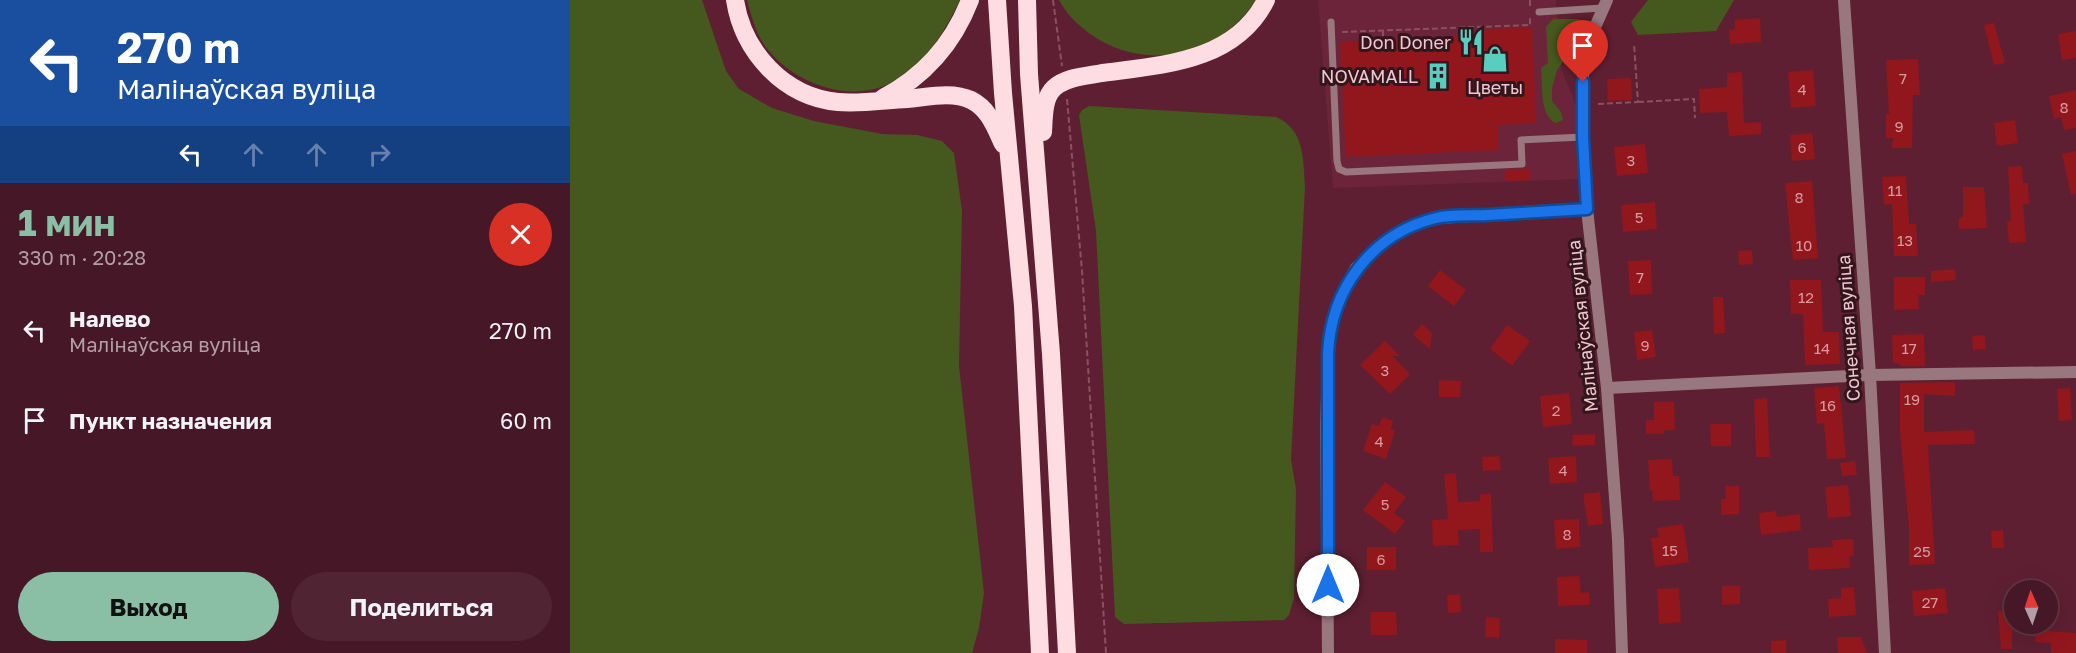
<!DOCTYPE html>
<html lang="ru">
<head>
<meta charset="utf-8">
<style>
	body { margin:0; font-family:"Golos Text",sans-serif; background:#502432; color:#f1f3f6; height:100vh; display:flex; flex-direction:column; font-size:22px; white-space:nowrap }
	* { box-sizing:border-box; margin:0 }
	p { font-size:20px; color:#b09fa7 }
	.icon { flex:none; width:33px; height:33px; fill:none; stroke:currentColor; stroke-width:2; stroke-linecap:round; stroke-linejoin:round }
	.map { position:relative; flex:1; overflow:hidden }
	.drawer { display:flex; flex-direction:column; background:#461726; width:570px }
	.drawer>* { flex:none }
	.guide { background:#1a4fa0; color:#fff; overflow:hidden }
	.needle { width:39px; rotate:357deg }
	.buttons { position:absolute; left:1434px; top:580px; display:grid; gap:12px }
	.buttons a { display:grid; place-items:center; width:54px; height:54px; border-radius:50%; background:#461726; box-shadow:0 6px 24px #0002,0 0 0 2px #5e3643; font-size:30px }
	.pin { position:absolute; display:grid; place-items:center; width:51px; height:51px; color:#fff; margin:-62px -26px; border-radius:50% 50% 50% 0; rotate:-45deg; box-shadow:0 0 6px #0007 }
	.pin .icon { rotate:45deg }
	.me { position:absolute; width:66px; margin:-33px; rotate:0deg; stroke-linejoin:round; filter:drop-shadow(0 0 4px #0008) }
	.turn { display:flex; align-items:center; gap:21px; height:126px; padding:0 18px; font-size:27px }
	.turn .icon { width:78px; height:78px; stroke-width:2.5 }
	.turn b { display:block; font-size:42px; line-height:51px }
	.lanes { display:flex; align-items:center; height:57px; padding:0 18px; background:#0003; justify-content:center; gap:30px; direction:ltr }
	.lanes .off { opacity:.35 }
	.round { display:grid; place-items:center; flex:none; width:63px; height:63px; border-radius:32px; background:#502432 }
	.head { display:flex; align-items:center; justify-content:space-between; height:102px; padding:0 18px }
	h1 { font-size:36px; font-weight:700; line-height:45px; color:#8abfa5 }
	.action { display:flex; gap:12px; margin-top:auto; padding:12px 18px }
	.action a { flex:1; height:69px; border-radius:36px; background:#8abfa5; color:#111; font-size:24px; font-weight:700; line-height:69px; text-align:center }
	.action a+a { background:#502432; color:#f1f3f6 }
	ul { padding:0; list-style:none }
	li { display:flex; align-items:center; gap:18px; height:90px; padding:0 18px }
	li div { flex:1 }
	li b { display:block; font-size:22px }
	li em { font-style:normal }
	main { display:flex; flex:1; min-height:0 }
	.map>svg:first-child { display:block }
	.built { fill:#6c243a }
	.green { fill:#45581e }
	.building { fill:#91171d }
	.lines { fill:none; stroke-linecap:round; stroke-linejoin:round }
	.path { stroke:#8a5161; stroke-width:2; stroke-dasharray:6 3; stroke-linecap:butt }
	.lane { stroke:#98777e; stroke-width:7 }
	.street { stroke:#98777e; stroke-width:12 }
	.highway { stroke:#fddce2; stroke-width:18 }
	.route-casing { stroke:#114b97; stroke-width:15 }
	.route { stroke:#1a73e8; stroke-width:10 }
	.labels { text-anchor:middle; dominant-baseline:central; stroke-width:6; stroke-linejoin:round; paint-order:stroke }
	.number-label { font-size:15px; fill:#d79aa2 }
	.poi-label { font-size:18px; fill:#eec6ce; stroke:#32151d; text-anchor:end }
	.street-label { font-size:18px; fill:#eec6ce; stroke:#32151d }
</style>
</head>
<body>
<main>
<section class="drawer">
<div class="guide">
<div class="turn"><svg class="icon" aria-label="left" viewBox="0 0 24 24"><path d="M17 20v-9H6M10 6l-5 5 5 5"/></svg><div><b>270 m</b>Малінаўская вуліца</div></div>
<div class="lanes"><svg class="icon" aria-label="left" viewBox="0 0 24 24"><path d="M17 20v-9H6M10 6l-5 5 5 5"/></svg><svg class="icon off" aria-label="ahead" viewBox="0 0 24 24"><path d="M12 20V5M6 11l6-6 6 6"/></svg><svg class="icon off" aria-label="ahead" viewBox="0 0 24 24"><path d="M12 20V5M6 11l6-6 6 6"/></svg><svg class="icon off" aria-label="right" viewBox="0 0 24 24"><path d="M7 20v-9h11M14 6l5 5-5 5"/></svg></div>
</div>
<div class="head"><div><h1>1 мин</h1><p>330 m · 20:28</p></div><a class="round" style="background:#d93025;color:#fff"><svg class="icon" aria-label="close" viewBox="0 0 24 24"><path d="M6 6l12 12M18 6L6 18"/></svg></a></div>
<ul>
<li><svg class="icon" aria-label="left" viewBox="0 0 24 24"><path d="M17 20v-9H6M10 6l-5 5 5 5"/></svg><div><b>Налево</b><p>Малінаўская вуліца</p></div><em>270 m</em></li>
<li><svg class="icon" aria-label="arrive" viewBox="0 0 24 24"><path d="M6 21V4h12l-3 4 3 4H6"/></svg><div><b>Пункт назначения</b></div><em>60 m</em></li>
</ul>
<div class="action"><a>Выход</a><a>Поделиться</a></div>
</section>
<div class="map">
<svg width="1506" height="653" viewBox="0 0 1506 653">
	<rect width="100%" height="100%" fill="#5e1f32"/>
	<path class="built" d="M748 0H986L991 69 1007 107 1011 179 763 188Z"/>
	<g class="green">
		<path d="M0 0H132L156 71 169 89 202 108 244 121 312 134 347 135 372 141 384 153 392 211 389 366 414 593 409 628 402 653H0Z"/>
		<path d="M177 0H390C375 30 359 59 330 78 287 106 229 87 198 50 186 36 182 17 177 0Z"/>
		<path d="M489 0H686C649 57 576 73 520 34 507 24 497 15 489 0Z"/>
		<path d="M1078 0H1164L1146 31 1068 35 1061 22Z"/>
		<path d="M983 19H1008L1013 21 1015 28 1014 33 987 70 982 88V101L991 112 993 120 986 123C969 116 973 85 971 68L978 63 976 27Z"/>
		<path d="M519 106 706 117C735 130 733 159 735 187L721 460 726 489 724 598 719 615 714 620 554 624 545 617 526 231 509 115 512 110Z"/>
	</g>
	<g class="building">
		<path d="M1190 18 1191 42 1160 44 1159 30 1165 29V20Z"/>
		<path d="M1424 23 1435 63 1424 65 1414 25Z"/>
		<path d="M962 27 966 123 928 125 929 150 776 157 770 42 906 35 905 30Z"/>
		<path d="M1506 31V58L1492 60 1488 34Z"/>
		<path d="M1348 59 1350 95H1343L1342 148H1322L1323 138H1316V114H1319L1316 60Z"/>
		<path d="M1243 70 1246 106 1221 108 1218 72Z"/>
		<path d="M1172 72 1174 123 1191 122V134L1159 136 1157 112 1130 113 1129 89 1157 87V73Z"/>
		<path d="M1061 78 1062 100 1038 101 1037 79Z"/>
		<path d="M1506 90V128L1494 130 1491 117 1484 119 1479 96Z"/>
		<path d="M1445 120 1448 143 1427 146 1424 123Z"/>
		<path d="M1242 133 1245 159 1222 161 1220 135Z"/>
		<path d="M1075 144 1078 173 1047 176 1044 147Z"/>
		<path d="M1506 151V194L1501 195 1492 154Z"/>
		<path d="M1452 166 1453 183H1458L1459 204H1453L1456 242 1439 243 1437 222 1441 221 1438 167Z"/>
		<path d="M960 169V180L935 181V170Z"/>
		<path d="M1336 176 1339 224H1346L1348 256H1324L1322 204 1314 205 1312 177Z"/>
		<path d="M1242 181 1248 258 1223 260 1215 183Z"/>
		<path d="M1393 187H1414L1417 228 1389 229V218L1393 217Z"/>
		<path d="M1085 202 1087 229 1053 232 1051 205Z"/>
		<path d="M1182 250 1183 264 1169 265 1168 251Z"/>
		<path d="M1081 260 1082 294 1060 295 1058 261Z"/>
		<path d="M1385 269 1386 280 1361 282V271Z"/>
		<path d="M870 270 896 290 884 306 858 286Z"/>
		<path d="M1324 277H1355V295H1348L1349 309 1324 310Z"/>
		<path d="M1220 280H1251L1253 332H1269L1270 364 1235 365 1233 314H1221Z"/>
		<path d="M1143 297H1153L1155 333 1144 334Z"/>
		<path d="M852 324 862 333 860 349 843 335Z"/>
		<path d="M937 325 960 341 942 366 920 349Z"/>
		<path d="M1082 330 1086 357 1067 360 1064 332Z"/>
		<path d="M1354 334 1355 366H1330L1329 363H1323L1322 335Z"/>
		<path d="M1415 335 1416 349 1403 350 1402 336Z"/>
		<path d="M815 341 830 356H822L840 374 820 394 790 365Z"/>
		<path d="M869 380 891 381 890 397H869Z"/>
		<path d="M1385 382V396L1354 394V432L1404 430 1405 444 1358 445 1365 564 1339 565V527L1330 433V383Z"/>
		<path d="M1269 386 1276 458 1257 459 1254 423 1247 424 1244 388Z"/>
		<path d="M1500 388 1502 420 1489 421 1487 389Z"/>
		<path d="M999 393 1002 424 973 427 970 396Z"/>
		<path d="M1197 398 1200 457H1186L1184 399Z"/>
		<path d="M1084 402H1104L1105 430H1094V434H1076V420H1084Z"/>
		<path d="M812 417 823 421 821 429 825 431 816 459 793 451 802 424 809 426Z"/>
		<path d="M1140 424H1161V446H1141Z"/>
		<path d="M1025 434V445L1003 446 1002 435Z"/>
		<path d="M929 456 931 470 913 471 912 457Z"/>
		<path d="M1006 456 1007 482 980 484 978 458Z"/>
		<path d="M1102 459 1103 476H1109L1110 500 1083 501 1082 490 1080 491 1078 460Z"/>
		<path d="M1285 461 1287 475 1272 476 1270 463Z"/>
		<path d="M886 473 888 502 910 501V494H921L923 552H910V529L888 530 889 545 863 546 862 520 878 519 874 474Z"/>
		<path d="M815 482 836 497 824 513 835 521 825 534 793 510Z"/>
		<path d="M1278 485 1281 516 1258 518 1255 487Z"/>
		<path d="M1155 486H1169V514L1151 515V499H1156Z"/>
		<path d="M1030 492 1033 524 1018 526 1013 494Z"/>
		<path d="M1206 511 1207 517 1230 514 1231 530 1191 535 1189 513Z"/>
		<path d="M1009 519 1010 547 986 549 984 520Z"/>
		<path d="M1113 524 1119 562 1085 567 1081 538 1089 537 1087 528Z"/>
		<path d="M1433 530 1434 548H1422L1421 531Z"/>
		<path d="M1283 539 1284 555 1279 557 1280 568 1239 570 1238 548 1263 547 1262 540Z"/>
		<rect x="797" y="547" width="29" height="23"/>
		<path d="M1009 576 1011 593 1019 592 1020 605 988 606 987 577Z"/>
		<path d="M1152 586H1170V604L1152 605Z"/>
		<path d="M1284 587 1286 615 1259 617 1258 599 1271 598V588Z"/>
		<path d="M1109 588 1111 622 1089 624 1087 589Z"/>
		<path d="M1375 588 1378 613 1344 616 1342 591Z"/>
		<path d="M890 594 891 612 878 613 877 595Z"/>
		<path d="M1442 610V649H1431L1428 611Z"/>
		<path d="M800 612H826L827 635H801Z"/>
		<path d="M916 617 930 618 929 638 915 637Z"/>
		<path d="M1466 630 1506 633V653H1481V643L1465 642Z"/>
		<path d="M1267 637H1291L1297 653H1268Z"/>
		<path d="M985 639 1017 640V653H985Z"/>
		<path d="M1216 640V653H1201V641Z"/>
	</g>
	<g class="lines">
		<g class="path">
			<path d="M483 0 492 66"/>
			<path d="M960 6V0H963"/>
			<path d="M813 30V40"/>
			<path d="M772 32 960 25V17"/>
			<path d="M497 99 512 271 536 653"/>
			<path d="M1068 102 1124 99 1125 118"/>
			<path d="M1028 104 1068 102 1064 44"/>
		</g>
		<g class="lane">
			<path d="M969 12 1032 8"/>
			<path d="M761 22 767 161 769 169 776 172 952 164 951 140 1013 137"/>
		</g>
		<g class="street">
			<path d="M1037 0 1018 43 1013 68V137L1017 209 1037 388 1048 539 1052 653"/>
			<path d="M1274 0 1300 375 1315 653"/>
			<path d="M1037 388 1300 375 1506 372"/>
			<path d="M758 653 756 426 759 334 770 297 786 268 812 244 836 228 868 218 1017 209"/>
		</g>
		<g class="highway">
			<path d="M165 0C173 52 214 97 268 102 291 104 315 100 337 99 358 97 382 91 401 100 419 109 425 127 433 144"/>
			<path d="M427 0 433 93 453 306 470 653"/>
			<path d="M457 0 459 74 481 354 497 653"/>
			<path d="M313 98C355 76 383 44 400 0"/>
			<path d="M473 132C474 118 473 98 484 88 496 77 516 76 532 73 592 65 665 62 696 0"/>
		</g>
	</g>
	<g class="lines">
		<g class="route-casing">
			<path id="route" d="M758 585V354C761 289 801 234 866 218 882 214 901 216 917 215 950 213 984 211 1017 209L1013 137V82"/>
		</g>
		<use href="#route" class="route"/>
	</g>
	<defs>
		<g id="restaurant-bare" transform="scale(2.07)"><path d="M-5-6h1v4h1v-4h1v4h1v-4h1v5L-1.5 .5V6h-2V.5L-5-1ZM5-6V6H3V1.5H1.5Q1.5-4 5-6Z" fill="#58cec1" stroke="#32151d" stroke-width="2.5" paint-order="stroke"/></g>
		<g id="shop-bare" transform="scale(2.07)"><path d="M-5-2.5h2.3a2.7 3.5 0 0 1 5.4 0H5L5.5 6h-11ZM-1.5-2.5h3a1.5 2.3 0 0 0-3 0Z" fill="#58cec1" stroke="#32151d" stroke-width="2.5" paint-order="stroke"/></g>
		<g id="building-bare" transform="scale(2.07)"><path d="M-4-6H4V6H1V3H-1V6H-4ZM-2.5-4.3h1.7v1.8h-1.7ZM.8-4.3h1.7v1.8H.8ZM-2.5-1h1.7V.8h-1.7ZM.8-1h1.7V.8H.8Z" fill="#58cec1" stroke="#32151d" stroke-width="2.5" paint-order="stroke"/></g>
	</defs>
	<g fill-rule="evenodd">
		<use href="#restaurant-bare" x="901" y="42"/>
		<use href="#shop-bare" x="925" y="59"/>
		<use href="#building-bare" x="868" y="76"/>
	</g>
	<g class="labels">
		<g class="number-label">
			<text x="1333" y="78">7</text>
			<text x="1232" y="89">4</text>
			<text x="1494" y="107">8</text>
			<text x="1329" y="126">9</text>
			<text x="1232" y="147">6</text>
			<text x="1061" y="160">3</text>
			<text x="1325" y="190">11</text>
			<text x="1229" y="197">8</text>
			<text x="1069" y="217">5</text>
			<text x="1335" y="240">13</text>
			<text x="1234" y="245">10</text>
			<text x="1070" y="277">7</text>
			<text x="1236" y="297">12</text>
			<text x="1075" y="345">9</text>
			<text x="1252" y="348">14</text>
			<text x="1339" y="348">17</text>
			<text x="815" y="370">3</text>
			<text x="1342" y="399">19</text>
			<text x="1258" y="405">16</text>
			<text x="986" y="410">2</text>
			<text x="809" y="441">4</text>
			<text x="993" y="470">4</text>
			<text x="815" y="504">5</text>
			<text x="997" y="534">8</text>
			<text x="1100" y="550">15</text>
			<text x="1352" y="551">25</text>
			<text x="811" y="559">6</text>
			<text x="1360" y="602">27</text>
		</g>
		<g class="poi-label">
			<text x="881" y="42">Don Doner</text>
			<text x="848" y="76">NOVAMALL</text>
			<text x="925" y="87" text-anchor="middle">Цветы</text>
		</g>
		<g class="street-label">
			<text transform="translate(1012 326) rotate(-96)">Малінаўская вуліца</text>
			<text transform="translate(1278 328) rotate(-94)">Сонечная вуліца</text>
		</g>
	</g>
</svg>
<div class="buttons">
<a><svg class="needle" viewBox="-14 -14 28 28"><path d="M0-13l5 13h-10z" fill="#e53935"/><path d="M0 13l5-13h-10z" fill="#b09fa7"/></svg></a>
</div>
<div class="pin" style="left:1013px;top:82px;background:#d93025"><svg class="icon" aria-label="arrive" viewBox="0 0 24 24"><path d="M6 21V4h12l-3 4 3 4H6"/></svg></div>
<svg class="me" style="left:758px;top:585px" viewBox="-20 -20 40 40"><circle r="19" fill="#fff"/><path d="M0-13L10 11 0 6-10 11z" fill="#1a73e8"/></svg>
</div>
</main>
</body>
</html>
